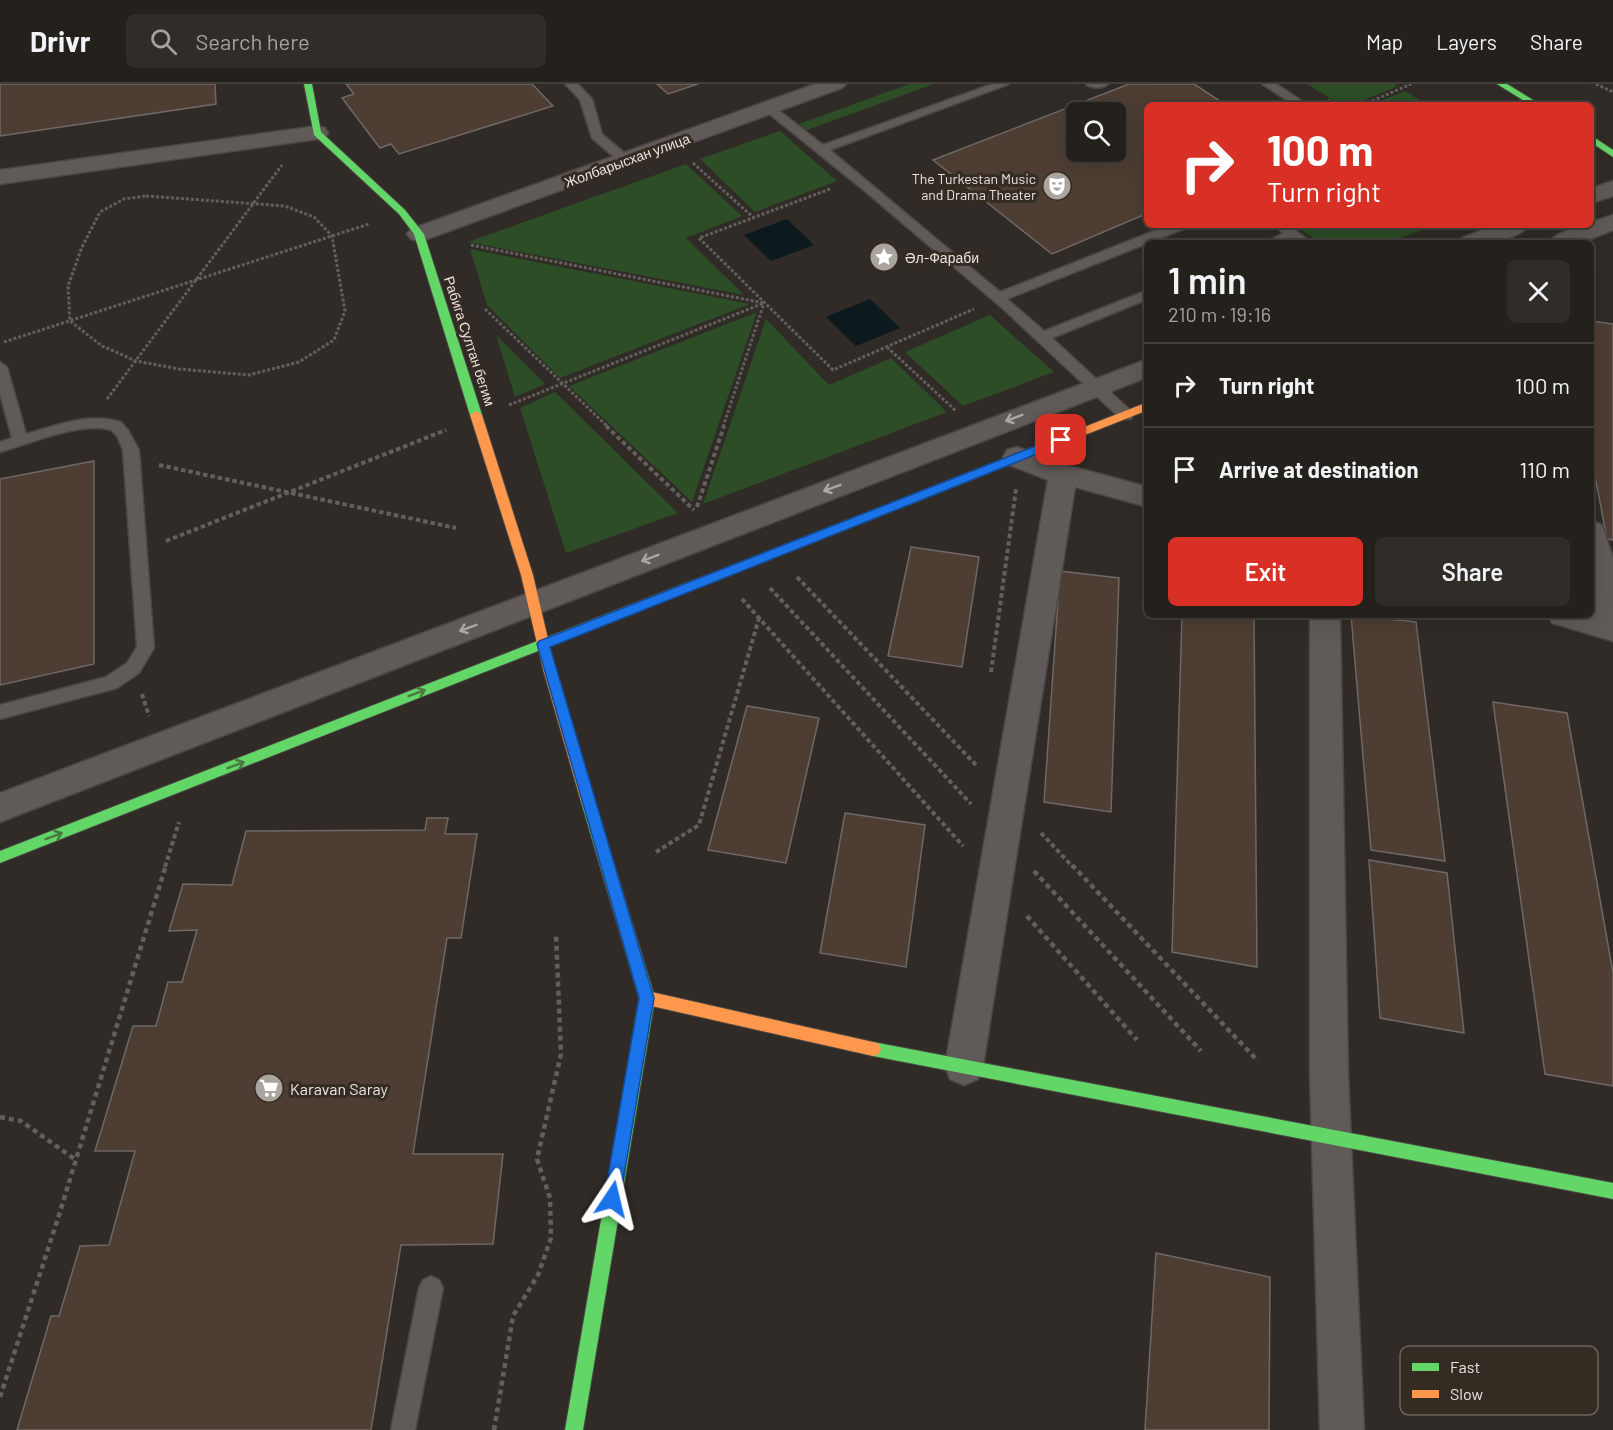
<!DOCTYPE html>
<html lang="en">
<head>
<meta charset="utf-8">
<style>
	body { margin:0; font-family:Barlow,sans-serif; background:#302d29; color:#f1f3f6; height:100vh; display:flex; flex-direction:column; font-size:22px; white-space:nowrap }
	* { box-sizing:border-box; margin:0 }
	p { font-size:20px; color:#a3a3a3 }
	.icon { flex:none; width:33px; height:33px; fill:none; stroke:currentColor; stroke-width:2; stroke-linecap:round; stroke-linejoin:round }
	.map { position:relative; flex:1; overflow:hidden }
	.sheet { position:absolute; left:1144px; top:156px; width:450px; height:378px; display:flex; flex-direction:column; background:#24201c; border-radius:9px; box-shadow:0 6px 24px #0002,0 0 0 2px #413e3b }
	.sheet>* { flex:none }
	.top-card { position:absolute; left:1144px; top:18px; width:450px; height:126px; border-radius:9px; box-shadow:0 6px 24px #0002,0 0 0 2px #413e3b; background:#d93025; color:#fff; overflow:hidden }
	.buttons { position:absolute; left:1066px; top:18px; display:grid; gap:12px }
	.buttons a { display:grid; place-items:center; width:60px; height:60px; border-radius:9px; background:#24201c; box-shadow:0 6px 24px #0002,0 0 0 2px #413e3b; font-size:30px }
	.pin { position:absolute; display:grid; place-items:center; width:51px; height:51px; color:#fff; margin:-26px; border-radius:12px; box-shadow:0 3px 9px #0006 }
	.me { position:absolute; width:66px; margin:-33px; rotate:10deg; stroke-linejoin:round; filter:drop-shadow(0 0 4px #0008) }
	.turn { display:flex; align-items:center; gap:21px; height:126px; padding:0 24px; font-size:27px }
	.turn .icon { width:78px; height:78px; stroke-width:2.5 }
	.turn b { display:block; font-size:42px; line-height:51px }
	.round { display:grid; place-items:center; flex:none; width:63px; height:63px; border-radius:9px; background:#302d29 }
	.headline { display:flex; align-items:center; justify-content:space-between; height:102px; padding:0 24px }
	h1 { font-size:36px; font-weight:600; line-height:45px }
	.cta { display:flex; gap:12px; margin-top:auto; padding:12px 24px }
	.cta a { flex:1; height:69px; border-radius:9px; background:#d93025; color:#fff; font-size:24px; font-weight:600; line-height:69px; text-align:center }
	.cta a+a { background:#302d29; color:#f1f3f6 }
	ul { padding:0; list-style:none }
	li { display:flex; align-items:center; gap:18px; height:84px; padding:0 24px; border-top:2px solid #413e3b }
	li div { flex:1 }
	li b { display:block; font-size:22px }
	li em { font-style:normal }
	header { display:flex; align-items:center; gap:36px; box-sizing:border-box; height:84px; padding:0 30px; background:#24201c; border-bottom:2px solid #413e3b }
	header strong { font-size:28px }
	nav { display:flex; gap:33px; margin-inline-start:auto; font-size:21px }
	.search { width:420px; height:54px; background:#302d29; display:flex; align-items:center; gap:15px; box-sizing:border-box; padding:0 21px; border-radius:9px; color:#a3a3a3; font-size:22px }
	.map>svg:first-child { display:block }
	.green { fill:#2c4d26 }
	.water { fill:#0c191d }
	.building { fill:#4e3d32; stroke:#6e6966; stroke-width:1.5; fill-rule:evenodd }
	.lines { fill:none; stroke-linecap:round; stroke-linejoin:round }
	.lane-casing { stroke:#4a4642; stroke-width:3 }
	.street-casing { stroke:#4a4642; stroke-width:3 }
	.fast-casing { stroke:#4a4642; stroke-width:2 }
	.slow-casing { stroke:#4a4642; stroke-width:2 }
	.path-far2 { stroke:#63605c; stroke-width:3; stroke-dasharray:3 2; stroke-linecap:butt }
	.path-far1 { stroke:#63605c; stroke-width:4; stroke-dasharray:4.5 3; stroke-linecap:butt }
	.path { stroke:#63605c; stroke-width:4.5; stroke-dasharray:5 4; stroke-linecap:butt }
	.lane { fill:#605b58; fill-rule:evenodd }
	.street { fill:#605b58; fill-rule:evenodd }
	.fast { fill:#63d668; fill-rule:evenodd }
	.slow { fill:#ff974d; fill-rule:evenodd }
	.oneway { stroke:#aca7a3 }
	.oneway2 { stroke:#497842 }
	.route { fill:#1a73e8; stroke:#114b97; stroke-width:1.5 }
	.labels { text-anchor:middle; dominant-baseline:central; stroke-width:6; stroke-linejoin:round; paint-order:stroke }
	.far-street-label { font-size:14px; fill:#ebe5e0; stroke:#342b22 }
	.far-poi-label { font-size:14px; fill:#ebe5e0; stroke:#342b22; text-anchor:end }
	.poi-label { font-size:16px; fill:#ebe5e0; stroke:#342b22; text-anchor:start }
	.key { fill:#342b22; stroke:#6b635b; stroke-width:1.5 }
	.key-label { font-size:16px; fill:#ebe5e0 }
</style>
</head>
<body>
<header>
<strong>Drivr</strong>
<div class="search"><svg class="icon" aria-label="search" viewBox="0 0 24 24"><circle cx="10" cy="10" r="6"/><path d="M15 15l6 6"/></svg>Search here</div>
<nav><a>Map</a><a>Layers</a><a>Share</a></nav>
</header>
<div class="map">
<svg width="1613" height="1346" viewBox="0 0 1613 1346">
	<rect width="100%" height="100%" fill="#302b26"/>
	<g class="green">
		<path d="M909 0H934L807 46 799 40Z"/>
		<path d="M1307 0H1394L1398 2 1353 21H1341Z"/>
		<path d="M1405 7 1428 21H1370Z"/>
		<path d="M780 47 837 97 755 128 700 75Z"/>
		<path d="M686 80 742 132 686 154 744 211 468 158Z"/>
		<path d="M1294 141H1435L1387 159H1320Z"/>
		<path d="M470 165 750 220 560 294 487 221Z"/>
		<path d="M757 228 692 418 569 302Z"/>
		<path d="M990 231 1054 288 963 322 905 268Z"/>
		<path d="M766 235 829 301 891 274 947 328 703 420Z"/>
		<path d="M496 251 545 300 515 313Z"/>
		<path d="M555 308 678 429 566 469 520 324Z"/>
	</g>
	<g class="water">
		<path d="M787 135 814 161 771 177 744 151Z"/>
		<path d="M870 215 900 244 856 262 826 233Z"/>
	</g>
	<g class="building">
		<path d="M0 0H215L216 20 0 52Z"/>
		<path d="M346 0H532L553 22 399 70 391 60 380 64 342 14 354 10Z"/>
		<path d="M657 0H698L668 10Z"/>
		<path d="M1129 0H1194L1226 21H1148V129L1052 170 933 76ZM1077 28H1116V68H1077Z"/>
		<path d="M1592 237 1613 240V456L1607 455 1592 376Z"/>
		<path d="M94 377V580L0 601V395Z"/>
		<path d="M911 463 979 473 962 583 888 572Z"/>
		<path d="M1060 487 1119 494 1111 728 1044 718Z"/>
		<path d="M1182 531H1254L1257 883 1172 868Z"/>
		<path d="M1351 531 1416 538 1445 777 1371 766Z"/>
		<path d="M1493 618 1567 629 1613 889V1002L1545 990Z"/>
		<path d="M747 622 819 634 786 779 708 766Z"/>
		<path d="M845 729 925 741 906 883 820 869Z"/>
		<path d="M427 734H448L445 750H477L461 854H447L413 1070H503L493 1160 401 1161 371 1346H17L51 1232H59L80 1162 109 1161 135 1067H95L133 942H156L168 898H182L197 846 169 847 183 800 232 801 246 747 425 746Z"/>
		<path d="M1369 776 1447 789 1464 949 1380 934Z"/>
		<path d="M1156 1169 1270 1193 1269 1346H1145Z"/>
	</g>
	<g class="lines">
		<g class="lane-casing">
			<g id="lane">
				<path d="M565 0H578L592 15 602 50 629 73 631 76 629 79H621L592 54 580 16Z"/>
				<path d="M992 0H1009L830 66 1000 208 1169 141H1187L1186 144 1007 215 1044 247 1148 206V215L1052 254 1131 327 1133 331 1131 335H1121L1001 223 866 108 762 24 768 20 772 21 823 61Z"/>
				<path d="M1086 0H1108C1103 5 1091 5 1086 0Z"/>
				<path d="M1262 0H1276L1308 21H1294Z"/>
				<path d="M1274 141H1288L1312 159H1297L1291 155 1282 159H1264L1283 149Z"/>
				<path d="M0 278 7 283 26 350C57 341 89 328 121 338L128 346 139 366 154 564 139 589 117 604 0 635V621L106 593 127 579 137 563 123 366 117 352 111 346C81 337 29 360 0 368V358L12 354 0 310Z"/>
				<path d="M431 1192 439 1196 443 1204 415 1346H391L419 1204 423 1196Z"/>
			</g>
		</g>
		<g class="street-casing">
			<g id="street">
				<path d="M815 0H846L842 4 427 155 419 157 411 155 407 150 411 145Z"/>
				<path d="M317 42 325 44 328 49 325 54 0 100V86Z"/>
				<path d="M1613 97V112L1592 119V104Z"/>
				<path d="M1613 131V146L1581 159H1548C1555 149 1579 141 1592 141V138Z"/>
				<path d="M1495 141H1529C1516 159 1478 159 1458 159L1462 154Z"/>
				<path d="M1148 275V293L0 738V709Z"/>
				<path d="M1017 363 1055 378 1148 403V423L1075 403 983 982 978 995 964 1001 950 995 945 982 1048 396 1007 380 1003 373 1007 366Z"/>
				<path d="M1592 437 1602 441 1613 474V557L1552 539 1548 531H1592V527L1596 528 1592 508Z"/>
				<path d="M1310 531H1340L1348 990 1364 1346H1320L1310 990Z"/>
			</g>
		</g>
		<g class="fast-casing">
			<g id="fast">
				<path d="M304 0H312L321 48 405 126 424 150 482 331 480 334H472L470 331 414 150 399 130 314 51Z"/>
				<path d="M1497 0H1507L1541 21H1531Z"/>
				<path d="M1592 52 1613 66V73L1592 59Z"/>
				<path d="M704 492 710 497 708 500 0 779V767Z"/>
				<path d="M587 708 592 710 594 714 655 914 583 1346H565L639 914 580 714 582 710Z"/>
				<path d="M873 958 1613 1099V1115L873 972 867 970 865 965 867 960Z"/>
			</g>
		</g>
		<g class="slow-casing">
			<g id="slow">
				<path d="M1148 318V326L708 500H700L698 497 700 494Z"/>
				<path d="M476 327 482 331 533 491 555 585 594 714 592 718 587 720 582 718 580 714 543 585 521 491 470 331Z"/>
				<path d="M647 907 873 958 879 960 881 965 879 970 873 972 647 921 642 919 639 914 642 909Z"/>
			</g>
		</g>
		<g class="path-far2">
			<path d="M1596 0 1613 8"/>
			<path d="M1328 16 1335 21"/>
			<path d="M1363 21 1411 0"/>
			<path d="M693 79 754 134"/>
			<path d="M830 105 699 154 833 286 974 225"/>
			<path d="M146 112 285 122 314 133 332 152 345 227 334 256 299 278 249 291 179 285 136 277 102 262 70 237 68 202 82 163 100 128 124 115Z"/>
			<path d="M471 161 764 219"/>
			<path d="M485 225 608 343"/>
			<path d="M4 258 369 140"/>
			<path d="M887 263 956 327"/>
			<path d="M107 315 282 81"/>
			<path d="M509 321 764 219"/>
			<path d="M723 343 764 219"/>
		</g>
		<g class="path-far1">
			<path d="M606 342 694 426"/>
			<path d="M159 381 456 444"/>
			<path d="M697 423 724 342"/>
			<path d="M166 457 446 346"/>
			<path d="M797 493 976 681"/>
			<path d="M770 504 971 720"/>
			<path d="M742 515 963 762"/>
			<path d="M991 588 1016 405"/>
			<path d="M142 610 149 632"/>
			<path d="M1041 749 1073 783"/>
			<path d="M656 768 699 741 759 534"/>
			<path d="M165 783 179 738"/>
		</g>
		<g class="path">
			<path d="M1072 781 1258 977"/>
			<path d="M1034 787 1201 967"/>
			<path d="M1027 832 1137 956"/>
			<path d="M0 1033 21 1037 76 1076"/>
			<path d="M0 1313 60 1128 166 781"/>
			<path d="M494 1346 513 1232 538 1191 551 1154 550 1114 537 1075 561 970 556 850"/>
		</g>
		<use href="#lane" class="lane"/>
		<use href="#street" class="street"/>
		<use href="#fast" class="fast"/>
		<use href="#slow" class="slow"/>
	</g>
	<defs><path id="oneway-shaft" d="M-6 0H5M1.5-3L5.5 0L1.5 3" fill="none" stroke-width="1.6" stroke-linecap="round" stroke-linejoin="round" transform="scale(1.5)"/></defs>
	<g class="oneway">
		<use href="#oneway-shaft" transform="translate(1014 334) rotate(159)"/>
		<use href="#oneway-shaft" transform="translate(832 404) rotate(159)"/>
		<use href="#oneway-shaft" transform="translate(650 474) rotate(159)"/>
		<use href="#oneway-shaft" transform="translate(468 544) rotate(159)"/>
	</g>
	<g class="oneway2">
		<use href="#oneway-shaft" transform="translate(417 609) rotate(-21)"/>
		<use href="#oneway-shaft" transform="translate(236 681) rotate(-21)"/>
		<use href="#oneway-shaft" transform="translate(54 752) rotate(-21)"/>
	</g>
	<path class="route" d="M1061 352 1065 353V359L550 563 654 914 620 1115 618 1121 612 1123 606 1121 604 1115 639 914 537 560 539 557Z"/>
	<defs>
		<g id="theatre-disc" transform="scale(1.5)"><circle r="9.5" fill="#aaa49f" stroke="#342b22"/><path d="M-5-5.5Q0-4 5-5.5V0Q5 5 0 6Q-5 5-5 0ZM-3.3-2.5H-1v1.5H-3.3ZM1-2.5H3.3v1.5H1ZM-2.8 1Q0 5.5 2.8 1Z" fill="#fff"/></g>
		<g id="sight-disc" transform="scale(1.5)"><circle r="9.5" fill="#aaa49f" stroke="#342b22"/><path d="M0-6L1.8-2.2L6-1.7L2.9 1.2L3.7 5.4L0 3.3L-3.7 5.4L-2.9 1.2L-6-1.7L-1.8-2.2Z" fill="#fff"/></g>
		<g id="supermarket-disc" transform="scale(1.5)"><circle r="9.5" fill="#aaa49f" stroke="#342b22"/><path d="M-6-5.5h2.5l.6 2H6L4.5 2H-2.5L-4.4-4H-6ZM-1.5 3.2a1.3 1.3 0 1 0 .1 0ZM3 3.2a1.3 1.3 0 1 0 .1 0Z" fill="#fff"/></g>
	</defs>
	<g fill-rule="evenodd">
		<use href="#theatre-disc" x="1057" y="102"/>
		<use href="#sight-disc" x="884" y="173"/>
		<use href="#supermarket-disc" x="269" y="1004"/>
	</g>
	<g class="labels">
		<g class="far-street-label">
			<text transform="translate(627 76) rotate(-20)">Жолбарысхан улица</text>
			<text transform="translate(470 257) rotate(72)">Рабига Султан бегим</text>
		</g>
		<g class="far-poi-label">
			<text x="1036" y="94">The Turkestan Music<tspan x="1036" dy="16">and Drama Theater</tspan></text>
			<text x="905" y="173" text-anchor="start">Әл-Фараби</text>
		</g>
		<g class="poi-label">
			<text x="290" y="1004">Karavan Saray</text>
		</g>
	</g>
	<rect x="1400" y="1262" width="198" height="69" rx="9" class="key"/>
	<rect x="1412" y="1279" width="27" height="8" fill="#63d668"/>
	<rect x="1412" y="1306" width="27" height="8" fill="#ff974d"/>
	<g class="key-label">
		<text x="1450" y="1289">Fast</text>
		<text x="1450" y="1316">Slow</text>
	</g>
</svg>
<div class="buttons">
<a><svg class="icon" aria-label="search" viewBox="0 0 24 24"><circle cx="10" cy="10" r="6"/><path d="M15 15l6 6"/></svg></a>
</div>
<div class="pin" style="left:1061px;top:356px;background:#d93025"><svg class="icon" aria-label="arrive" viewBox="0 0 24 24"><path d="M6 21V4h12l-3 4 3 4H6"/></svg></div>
<svg class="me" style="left:612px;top:1115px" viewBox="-20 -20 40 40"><path d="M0-17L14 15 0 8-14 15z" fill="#1a73e8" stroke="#fff" stroke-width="4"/></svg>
<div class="top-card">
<div class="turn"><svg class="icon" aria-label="right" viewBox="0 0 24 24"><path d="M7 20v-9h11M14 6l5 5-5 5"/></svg><div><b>100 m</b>Turn right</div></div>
</div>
<section class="sheet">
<div class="headline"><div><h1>1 min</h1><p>210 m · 19:16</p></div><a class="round"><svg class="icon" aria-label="close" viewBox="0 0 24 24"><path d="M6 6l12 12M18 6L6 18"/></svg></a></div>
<ul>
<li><svg class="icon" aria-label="right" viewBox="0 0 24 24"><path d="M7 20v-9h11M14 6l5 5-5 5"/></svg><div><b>Turn right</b></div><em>100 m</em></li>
<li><svg class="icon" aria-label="arrive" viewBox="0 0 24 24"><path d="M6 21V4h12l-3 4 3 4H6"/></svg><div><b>Arrive at destination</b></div><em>110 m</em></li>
</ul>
<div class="cta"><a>Exit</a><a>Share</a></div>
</section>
</div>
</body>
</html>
